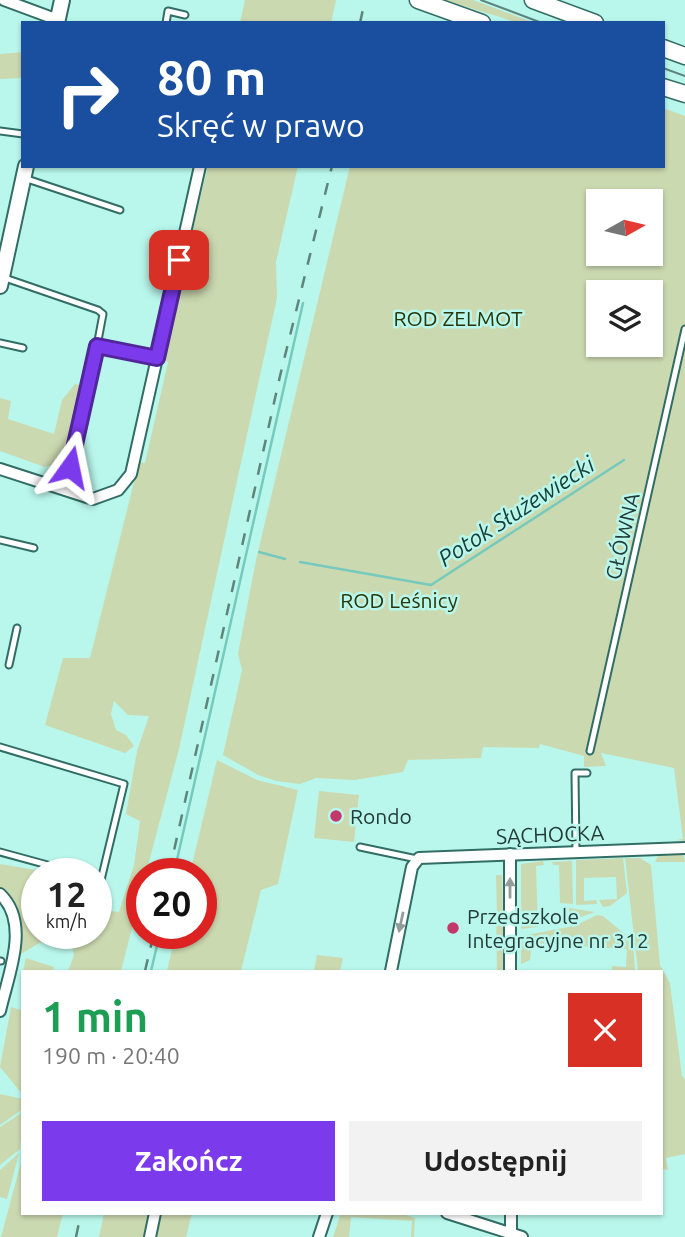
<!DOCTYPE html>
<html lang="pl">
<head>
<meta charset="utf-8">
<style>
	body { margin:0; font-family:Ubuntu,sans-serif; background:#f2f2f2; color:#222; height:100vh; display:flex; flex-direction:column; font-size:26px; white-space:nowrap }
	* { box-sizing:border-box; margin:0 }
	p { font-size:23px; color:#767676 }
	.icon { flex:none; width:38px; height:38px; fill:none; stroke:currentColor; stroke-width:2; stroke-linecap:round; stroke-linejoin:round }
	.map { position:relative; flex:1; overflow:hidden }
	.sheet { position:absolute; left:21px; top:970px; width:642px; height:245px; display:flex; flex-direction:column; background:#fff; border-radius:0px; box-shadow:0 2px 5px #0004 }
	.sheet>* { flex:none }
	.top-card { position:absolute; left:21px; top:21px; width:644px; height:147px; border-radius:0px; box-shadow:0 2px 5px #0004; background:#1a4fa0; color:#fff; overflow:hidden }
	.needle { width:46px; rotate:82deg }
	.fabs { position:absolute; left:586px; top:189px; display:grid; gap:14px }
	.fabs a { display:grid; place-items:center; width:77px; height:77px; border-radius:0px; background:#fff; box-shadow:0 2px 5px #0004; font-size:35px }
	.speed { position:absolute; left:21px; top:858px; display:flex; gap:14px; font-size:35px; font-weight:700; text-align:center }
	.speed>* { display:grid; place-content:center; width:91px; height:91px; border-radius:50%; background:#fff; box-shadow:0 2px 5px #0004; line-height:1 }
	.speed small { font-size:18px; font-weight:400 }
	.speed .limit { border:10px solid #d22; background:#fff; color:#111 }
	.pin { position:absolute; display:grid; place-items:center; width:60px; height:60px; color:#fff; margin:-30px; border-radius:14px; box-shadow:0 4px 10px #0006 }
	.me { position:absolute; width:77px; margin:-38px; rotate:12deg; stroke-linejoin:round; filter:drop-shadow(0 0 5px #0008) }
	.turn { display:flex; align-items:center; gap:24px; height:147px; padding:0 21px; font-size:32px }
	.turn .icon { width:91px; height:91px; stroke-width:2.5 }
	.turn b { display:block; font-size:49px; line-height:60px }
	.round { display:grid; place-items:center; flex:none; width:74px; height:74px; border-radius:0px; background:#f2f2f2 }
	.overview { display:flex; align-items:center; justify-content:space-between; height:119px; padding:0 21px }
	h1 { font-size:42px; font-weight:600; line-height:52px; color:#1e9e55 }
	.primary-button { display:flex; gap:14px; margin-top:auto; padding:14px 21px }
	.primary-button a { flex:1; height:80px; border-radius:0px; background:#7c3aed; color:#fff; font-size:28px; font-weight:600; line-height:80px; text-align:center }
	.primary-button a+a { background:#f2f2f2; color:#222 }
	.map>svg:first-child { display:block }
	.green { fill:#cbd9b0; fill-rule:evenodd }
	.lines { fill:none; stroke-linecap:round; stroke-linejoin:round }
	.stream { stroke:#75cabd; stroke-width:2.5 }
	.service-casing { stroke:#326d65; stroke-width:9 }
	.minor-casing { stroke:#326d65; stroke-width:14 }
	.tertiary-casing { stroke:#326d65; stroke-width:18 }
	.secondary-casing { stroke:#326d65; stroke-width:19 }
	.service { stroke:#fff; stroke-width:5 }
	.minor { stroke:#fff; stroke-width:10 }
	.tertiary { stroke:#fff; stroke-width:14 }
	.secondary { stroke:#fff; stroke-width:16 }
	.tram { stroke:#5d847d; stroke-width:2 }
	.rail { stroke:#5d847d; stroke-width:2.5; stroke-dasharray:12 12; stroke-linecap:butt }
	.oneway { fill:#909d9b }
	.route-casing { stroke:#51269a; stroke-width:18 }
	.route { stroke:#7c3aed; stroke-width:12 }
	.poi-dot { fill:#c3376a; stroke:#b9f7ec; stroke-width:2.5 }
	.labels { text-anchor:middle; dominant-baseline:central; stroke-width:5; stroke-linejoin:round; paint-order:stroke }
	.park-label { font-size:21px; fill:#293506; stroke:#b9f7ec }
	.street-label { font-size:21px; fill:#223b37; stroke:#b9f7ec }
	.poi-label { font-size:21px; fill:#223b37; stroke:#b9f7ec; text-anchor:start }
	.water-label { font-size:23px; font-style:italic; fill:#153e38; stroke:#b9f7ec }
</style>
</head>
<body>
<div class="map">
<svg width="685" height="1237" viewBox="0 0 685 1237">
	<rect width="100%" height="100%" fill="#b9f7ec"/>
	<g class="green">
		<path d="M245 0H336L331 23H240Z"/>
		<path d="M444 0H473L535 23H519Z"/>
		<path d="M23 52V78L0 79V54Z"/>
		<path d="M663 108 685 116V841L676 840 683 839 674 768 601 753 606 766 584 767V756L540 744 539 748 483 747 481 758 408 760 403 772 355 780 316 778 300 784 276 781 258 775 223 755 242 670 238 654 256 560 350 166H663ZM598 201H651V254H598ZM598 292H651V345H598Z"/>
		<path d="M208 166H298L276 262 277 298 250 421 179 749 146 873H142V889L121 971H68L74 955 69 933H96V916L101 917 104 910 119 912 134 865 140 821 126 814 137 751 149 716 128 715 114 701 111 714 116 730 126 735 134 746 125 753 45 725 63 658H90L139 462 145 463 168 362 161 360Z"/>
		<path d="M75 384 80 385 63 463 45 467 0 451V398L11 401 8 419 54 434 62 400Z"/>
		<path d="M217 760 257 780 298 790 278 884 261 890 241 971H167L176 933H201V873H190Z"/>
		<path d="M319 791 359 795 354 842 314 838Z"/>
		<path d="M683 853 685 862H655L659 854Z"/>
		<path d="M623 858 627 893 610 906 603 907 599 900 617 899 616 877 584 878V901L596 900 597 904 576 905V860Z"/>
		<path d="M625 858H640L651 865 660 965 670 983 682 1076 685 1079V1154L666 1158 668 1170 662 1169V971H638Z"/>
		<path d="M543 861 544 865 536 866 538 927 521 929V864Z"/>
		<path d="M572 861 573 904 560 903 559 865H553L552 862Z"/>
		<path d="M0 864 54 873H37V933H56L21 954C23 932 23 900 0 888Z"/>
		<path d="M496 875H502L503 915H497Z"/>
		<path d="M569 908 595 912 560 924V917H569Z"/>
		<path d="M597 915 603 916 633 941 635 971 612 970V966L626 967 627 949 532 943 530 960 521 964V936L574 926Z"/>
		<path d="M496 917H503L504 970H497Z"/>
		<path d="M317 955 343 958 340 971H314Z"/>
		<path d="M26 958 54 967 53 971H23Z"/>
		<path d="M11 1007 21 1010 23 1016V1095L0 1067Z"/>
		<path d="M0 1094 23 1099V1109L0 1125Z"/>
		<path d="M23 1112 20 1149 0 1165V1127Z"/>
		<path d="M19 1153 7 1199 0 1197V1170Z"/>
		<path d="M23 1155V1213H63L57 1237H1Z"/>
		<path d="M104 1213H152L146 1237H99Z"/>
		<path d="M159 1213H192L186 1237H154Z"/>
		<path d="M341 1213H399L415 1218 414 1237H411L412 1221 351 1217 349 1237H333Z"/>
	</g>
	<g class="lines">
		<g class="stream">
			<path d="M259 552 285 559"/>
			<path d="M300 562 431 585 624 460"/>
			<path d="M174 873 303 303"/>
			<path d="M151 971 160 933"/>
		</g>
		<g class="service-casing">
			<g id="service">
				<path d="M166 23 168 11 185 15"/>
				<path d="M0 131 23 134"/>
				<path d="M24 178 120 210"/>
				<path d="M2 277 98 310 103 314 97 346"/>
				<path d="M0 343 23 348"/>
				<path d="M65 491 97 346 157 358"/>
				<path d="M0 540 34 548"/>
				<path d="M9 665 17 628"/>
				<path d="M0 747 124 784 101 880 96 878"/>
				<path d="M590 751 685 329"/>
				<path d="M360 847 417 859"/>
				<path d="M0 852 77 873"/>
				<path d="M576 853 575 773H587"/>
				<path d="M0 961H1"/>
			</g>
		</g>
		<g class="minor-casing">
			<g id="minor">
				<path d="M4 0 58 20"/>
				<path d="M0 469 93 499 118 490 131 474 200 166"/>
				<path d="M0 894C31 923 8 975 0 1011"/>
				<path d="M391 971 412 867 419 858 685 848"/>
				<path d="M510 971V854"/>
				<path d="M447 1213 522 1237"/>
				<path d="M511 1213V1233"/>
				<path d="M150 1237 155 1213"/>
				<path d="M319 1237 327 1213"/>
			</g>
		</g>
		<g class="tertiary-casing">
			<g id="tertiary">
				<path d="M57 23 62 0"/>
				<path d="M0 286 26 166"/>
			</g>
		</g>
		<g class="secondary-casing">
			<g id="secondary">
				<path d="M418 0 482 23"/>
				<path d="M533 0 595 23"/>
				<path d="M663 48 685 56"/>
				<path d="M663 87 685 94"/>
			</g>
		</g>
		<use href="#service" class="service"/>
		<use href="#minor" class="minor"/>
		<use href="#tertiary" class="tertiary"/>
		<use href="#secondary" class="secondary"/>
		<g class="tram">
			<path d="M481 0 542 23"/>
			<path d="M663 68 685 76"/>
		</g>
		<g class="rail">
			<path d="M360 23 365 0"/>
			<path d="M169 873 280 376 332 166"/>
			<path d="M145 971 154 933"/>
			<path d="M76 1237 81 1213"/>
		</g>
	</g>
	<defs><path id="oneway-solid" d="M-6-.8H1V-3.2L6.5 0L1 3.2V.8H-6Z" transform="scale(1.75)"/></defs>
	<g class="oneway">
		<use href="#oneway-solid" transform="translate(510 888) rotate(-90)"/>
		<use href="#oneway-solid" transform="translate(401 922) rotate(102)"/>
	</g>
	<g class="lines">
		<g class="route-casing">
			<path id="route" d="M70 467 97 346 157 358 179 260"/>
		</g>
		<use href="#route" class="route"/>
	</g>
	<g class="poi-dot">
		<circle cx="336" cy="816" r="7"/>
		<circle cx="453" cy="928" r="7"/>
	</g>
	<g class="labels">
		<g class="park-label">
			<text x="458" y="318">ROD ZELMOT</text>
			<text x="399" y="600">ROD Leśnicy</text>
		</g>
		<g class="street-label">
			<text transform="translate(622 536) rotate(-77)">GŁÓWNA</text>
			<text transform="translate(550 834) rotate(-2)">SĄCHOCKA</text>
		</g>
		<g class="poi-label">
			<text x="350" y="816">Rondo</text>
			<text x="467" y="916">Przedszkole<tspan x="467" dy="24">Integracyjne nr 312</tspan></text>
		</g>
		<g class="water-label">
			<text transform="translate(516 511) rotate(-33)">Potok Służewiecki</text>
		</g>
	</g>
</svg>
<div class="fabs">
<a><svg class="needle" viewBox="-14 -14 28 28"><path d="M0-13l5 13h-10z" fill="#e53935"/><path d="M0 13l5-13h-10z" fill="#767676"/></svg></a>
<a><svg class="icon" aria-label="layers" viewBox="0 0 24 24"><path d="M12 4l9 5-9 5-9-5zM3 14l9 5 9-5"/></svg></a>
</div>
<div class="speed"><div>12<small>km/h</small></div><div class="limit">20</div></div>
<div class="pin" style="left:179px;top:260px;background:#d93025"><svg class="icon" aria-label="arrive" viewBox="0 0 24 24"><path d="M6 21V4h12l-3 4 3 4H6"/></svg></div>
<svg class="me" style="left:70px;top:467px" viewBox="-20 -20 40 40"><path d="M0-17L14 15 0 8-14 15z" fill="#7c3aed" stroke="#fff" stroke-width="4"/></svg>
<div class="top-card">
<div class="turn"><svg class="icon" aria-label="right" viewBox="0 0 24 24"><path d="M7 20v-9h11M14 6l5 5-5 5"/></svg><div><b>80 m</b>Skręć w prawo</div></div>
</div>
<section class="sheet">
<div class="overview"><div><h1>1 min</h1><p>190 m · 20:40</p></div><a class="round" style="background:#d93025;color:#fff"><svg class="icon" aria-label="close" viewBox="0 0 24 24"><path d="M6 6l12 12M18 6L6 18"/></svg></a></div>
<div class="primary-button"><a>Zakończ</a><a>Udostępnij</a></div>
</section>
</div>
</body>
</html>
